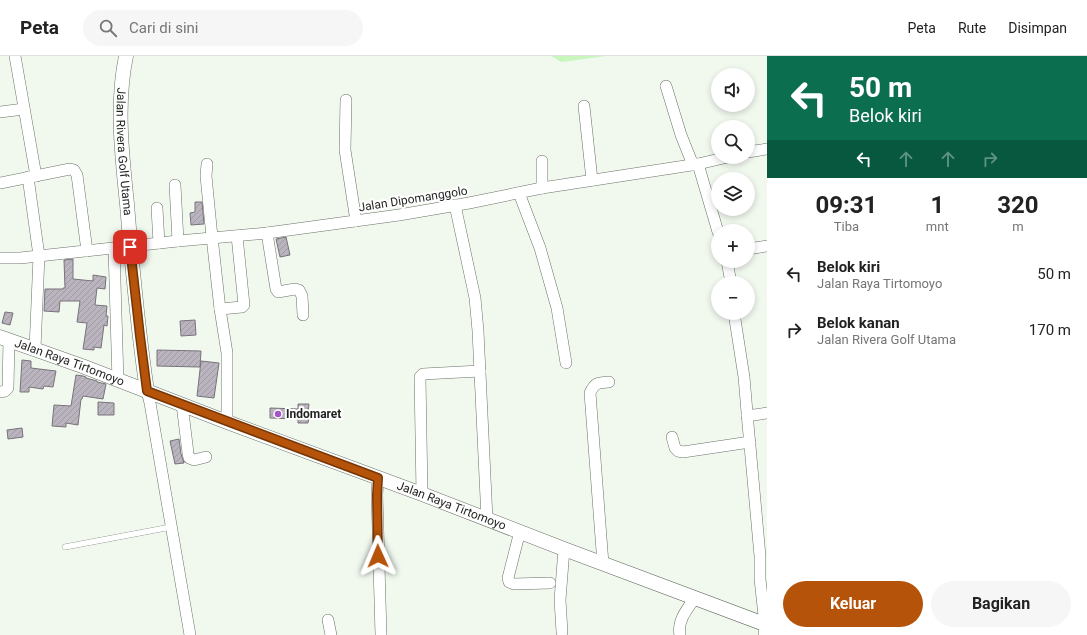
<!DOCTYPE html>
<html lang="id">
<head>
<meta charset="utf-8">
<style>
	body { margin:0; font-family:Roboto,sans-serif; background:#f6f6f6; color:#222; height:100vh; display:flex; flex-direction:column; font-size:15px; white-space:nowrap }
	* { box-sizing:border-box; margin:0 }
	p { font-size:13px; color:#767676 }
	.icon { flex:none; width:22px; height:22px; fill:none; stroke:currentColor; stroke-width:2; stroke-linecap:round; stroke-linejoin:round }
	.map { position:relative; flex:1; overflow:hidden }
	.side { display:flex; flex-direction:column; background:#fff; width:320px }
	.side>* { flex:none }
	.top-card { background:#0b6e4f; color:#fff; overflow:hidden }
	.fabs { position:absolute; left:711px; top:12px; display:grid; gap:8px }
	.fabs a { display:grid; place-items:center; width:44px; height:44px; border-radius:50%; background:#fff; box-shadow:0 2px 6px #0003; font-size:20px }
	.pin { position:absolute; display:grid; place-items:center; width:34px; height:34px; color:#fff; margin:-17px; border-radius:8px; box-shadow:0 2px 6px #0006 }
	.me { position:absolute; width:44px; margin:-22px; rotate:359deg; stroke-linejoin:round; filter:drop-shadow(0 0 3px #0008) }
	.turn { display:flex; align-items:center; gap:14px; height:84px; padding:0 16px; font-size:18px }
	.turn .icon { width:52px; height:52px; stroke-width:2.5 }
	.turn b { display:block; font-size:28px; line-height:34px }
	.lanes { display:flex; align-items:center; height:38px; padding:0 16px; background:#0003; justify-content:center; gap:20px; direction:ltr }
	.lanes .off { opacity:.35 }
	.eta { display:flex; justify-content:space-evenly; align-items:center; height:68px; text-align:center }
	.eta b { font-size:24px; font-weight:700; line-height:28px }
	.button { display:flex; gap:8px; margin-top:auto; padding:8px 16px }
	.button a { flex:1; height:46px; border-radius:24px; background:#b45309; color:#fff; font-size:16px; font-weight:700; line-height:46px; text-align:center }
	.button a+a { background:#f6f6f6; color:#222 }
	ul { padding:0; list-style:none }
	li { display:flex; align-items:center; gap:12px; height:56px; padding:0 16px }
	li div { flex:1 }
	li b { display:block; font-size:15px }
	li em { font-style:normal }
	header { display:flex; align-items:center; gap:24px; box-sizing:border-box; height:56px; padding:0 20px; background:#fff; border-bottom:1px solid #e0e0e0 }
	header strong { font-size:19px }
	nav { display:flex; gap:22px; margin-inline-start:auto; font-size:14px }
	.search { width:280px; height:36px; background:#f6f6f6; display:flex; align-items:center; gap:10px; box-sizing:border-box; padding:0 14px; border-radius:22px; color:#767676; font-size:15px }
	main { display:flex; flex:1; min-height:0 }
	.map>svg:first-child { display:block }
	.grass { fill:url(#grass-tufts) }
	.building { fill:url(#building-hatch); stroke:#78727b }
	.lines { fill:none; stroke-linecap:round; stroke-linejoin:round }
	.service-casing { stroke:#6a7168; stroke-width:6 }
	.minor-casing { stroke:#6a7168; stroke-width:12 }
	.tertiary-casing { stroke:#6a7168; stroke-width:15 }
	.service { stroke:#fff; stroke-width:5.5 }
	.minor { stroke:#fff; stroke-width:11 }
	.tertiary { stroke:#fff; stroke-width:14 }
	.route-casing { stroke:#753606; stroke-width:10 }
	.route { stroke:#b45309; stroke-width:7 }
	.poi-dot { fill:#a456c8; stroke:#fff; stroke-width:1.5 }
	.labels { text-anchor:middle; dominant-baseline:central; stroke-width:4; stroke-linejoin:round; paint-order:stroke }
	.street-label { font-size:12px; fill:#1e211d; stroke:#fff }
	.poi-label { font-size:12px; font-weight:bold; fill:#1e211d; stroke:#fff; text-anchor:start }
</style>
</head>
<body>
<header>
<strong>Peta</strong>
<div class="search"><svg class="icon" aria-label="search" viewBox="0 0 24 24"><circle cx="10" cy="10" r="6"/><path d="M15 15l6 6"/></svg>Cari di sini</div>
<nav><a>Peta</a><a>Rute</a><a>Disimpan</a></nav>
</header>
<main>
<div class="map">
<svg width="767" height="579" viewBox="0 0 767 579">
	<defs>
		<pattern id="grass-tufts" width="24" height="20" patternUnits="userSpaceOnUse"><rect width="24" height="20" fill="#c8f6bd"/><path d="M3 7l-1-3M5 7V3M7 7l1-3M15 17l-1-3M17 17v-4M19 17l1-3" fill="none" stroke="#abd3a2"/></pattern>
		<pattern id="building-hatch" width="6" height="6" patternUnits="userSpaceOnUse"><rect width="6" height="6" fill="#bab4be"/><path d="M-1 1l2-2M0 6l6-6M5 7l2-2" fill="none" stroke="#9f9aa3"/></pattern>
	</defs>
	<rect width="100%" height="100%" fill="#f1f9ef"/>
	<path class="grass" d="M551 0H606L562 6Z"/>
	<g class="building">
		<path d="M195 146H202L204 168 191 169 190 157 195 156Z"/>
		<path d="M286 181 290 199 280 201 276 183Z"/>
		<path d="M73 203V223L93 225V219L106 221 105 233 97 232 95 249 107 250 106 260H108L107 270 104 269 101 292 94 291V294L83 293 87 267 77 266 80 245H60L59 256 44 255 45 233H63V232H65L64 204Z"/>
		<path d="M5 256 13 257 10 269 2 267Z"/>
		<path d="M195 264 196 279 181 280 180 265Z"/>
		<path d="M157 294 201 295 200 311 157 310Z"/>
		<path d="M22 304 31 305V312L56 315 53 331 44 330 43 333 29 331V336H20Z"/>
		<path d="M201 305 219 307 214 342 197 340Z"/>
		<path d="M76 319 83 320 86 321V322L97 325V326L106 328 103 343 83 340 82 343H81L78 369 66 367V371L52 370 54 349 71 350Z"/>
		<path d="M98 346 114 347V359H98Z"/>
		<path d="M298 348H309L308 357H310L308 367H298V363L270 362V352L298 353Z"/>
		<path d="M22 372 23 381 8 383 7 374Z"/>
		<path d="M179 383 181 398 184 407 175 408 170 385Z"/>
	</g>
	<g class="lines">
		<g class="service-casing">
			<path id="service" d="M65 491 171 471"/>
		</g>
		<g class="minor-casing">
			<g id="minor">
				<path d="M15 0 36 120"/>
				<path d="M666 30 681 79 693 109"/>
				<path d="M346 44 345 94 356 165"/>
				<path d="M584 50 592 124"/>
				<path d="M0 56 24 53"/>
				<path d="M748 96 767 93"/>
				<path d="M207 108 206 120 212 181 220 253 227 297V366"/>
				<path d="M698 108 718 176"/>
				<path d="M28 121 39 200 35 293"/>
				<path d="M0 127 70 113 74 114 77 119 87 195"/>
				<path d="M175 129 178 185"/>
				<path d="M542 132V105"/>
				<path d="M519 137 540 192 557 252 566 307"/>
				<path d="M455 149 475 242 478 275 487 463"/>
				<path d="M157 152 159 187"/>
				<path d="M267 177 276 233 278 236 295 233 299 234 302 240 303 259"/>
				<path d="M114 193 118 325"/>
				<path d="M748 193 767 190"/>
				<path d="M0 202H20L178 185 267 177 399 159 469 147 542 132 698 108 728 101"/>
				<path d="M727 205 731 227"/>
				<path d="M220 253 242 251 244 249 237 180"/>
				<path d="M734 257 744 321 748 368 760 500V523L765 569 764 579"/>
				<path d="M147 335 150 347 190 579"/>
				<path d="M0 336 5 335 8 332 9 284"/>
				<path d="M182 348 188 397 189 402 194 404 206 401"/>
				<path d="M747 360 767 357"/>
				<path d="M672 381 675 392 678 395 683 396 750 386"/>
				<path d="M378 422 377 439 381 579"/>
				<path d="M422 438 420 321 423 318 480 315"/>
				<path d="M520 475 508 522 509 526 514 528 550 527"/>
				<path d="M603 508 590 337C595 326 598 327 609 326"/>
				<path d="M328 564 331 579"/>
				<path d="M562 576 560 544 564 493"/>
				<path d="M680 579C677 565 687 553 695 542"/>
			</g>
		</g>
		<g class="tertiary-casing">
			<g id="tertiary">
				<path id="s1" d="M126 0C116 48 122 100 127 148 132 210 138 273 147 335"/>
				<path id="s2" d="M0 281 82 310 227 366 422 438 564 493 767 569"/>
			</g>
		</g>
		<use href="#service" class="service"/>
		<use href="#minor" class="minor"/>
		<use href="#tertiary" class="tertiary"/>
	</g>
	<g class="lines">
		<g class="route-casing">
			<path id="route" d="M130 191 140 280 147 335 378 422 377 439 378 500"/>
		</g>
		<use href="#route" class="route"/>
	</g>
	<circle class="poi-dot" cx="278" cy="358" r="4"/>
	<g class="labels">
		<g class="street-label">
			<text stroke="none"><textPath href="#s1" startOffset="96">Jalan Rivera Golf Utama</textPath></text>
			<text transform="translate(413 143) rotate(-9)">Jalan Dipomanggolo</text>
			<text stroke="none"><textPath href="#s2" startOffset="74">Jalan Raya Tirtomoyo</textPath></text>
			<text stroke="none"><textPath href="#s2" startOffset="482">Jalan Raya Tirtomoyo</textPath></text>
		</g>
		<g class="poi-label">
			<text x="286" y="358">Indomaret</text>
		</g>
	</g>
</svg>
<div class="fabs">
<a><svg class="icon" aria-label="sound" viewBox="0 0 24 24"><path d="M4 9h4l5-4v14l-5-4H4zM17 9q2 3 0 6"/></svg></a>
<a><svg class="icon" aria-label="search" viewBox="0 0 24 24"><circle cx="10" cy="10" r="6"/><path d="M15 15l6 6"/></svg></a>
<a><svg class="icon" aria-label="layers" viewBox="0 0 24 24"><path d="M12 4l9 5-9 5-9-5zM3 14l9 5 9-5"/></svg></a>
<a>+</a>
<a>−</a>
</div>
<div class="pin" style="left:130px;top:191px;background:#d93025"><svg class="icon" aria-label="arrive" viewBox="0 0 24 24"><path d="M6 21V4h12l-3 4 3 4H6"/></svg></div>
<svg class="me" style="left:378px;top:500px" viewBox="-20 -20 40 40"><path d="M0-17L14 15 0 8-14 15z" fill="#b45309" stroke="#fff" stroke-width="4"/></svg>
</div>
<section class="side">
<div class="top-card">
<div class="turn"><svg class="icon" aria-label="left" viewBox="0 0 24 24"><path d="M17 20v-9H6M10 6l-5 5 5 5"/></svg><div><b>50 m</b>Belok kiri</div></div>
<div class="lanes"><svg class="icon" aria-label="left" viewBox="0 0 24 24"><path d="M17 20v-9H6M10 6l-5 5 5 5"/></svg><svg class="icon off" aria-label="ahead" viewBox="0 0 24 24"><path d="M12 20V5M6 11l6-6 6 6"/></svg><svg class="icon off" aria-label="ahead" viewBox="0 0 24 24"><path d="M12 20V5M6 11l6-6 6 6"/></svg><svg class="icon off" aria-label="right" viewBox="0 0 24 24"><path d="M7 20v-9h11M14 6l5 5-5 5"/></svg></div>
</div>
<div class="eta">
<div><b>09:31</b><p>Tiba</p></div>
<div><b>1</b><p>mnt</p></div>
<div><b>320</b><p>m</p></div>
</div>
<ul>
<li><svg class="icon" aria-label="left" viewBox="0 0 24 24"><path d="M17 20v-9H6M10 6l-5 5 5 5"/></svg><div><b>Belok kiri</b><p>Jalan Raya Tirtomoyo</p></div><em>50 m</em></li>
<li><svg class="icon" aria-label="right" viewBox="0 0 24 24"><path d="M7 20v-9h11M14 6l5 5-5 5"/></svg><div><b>Belok kanan</b><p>Jalan Rivera Golf Utama</p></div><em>170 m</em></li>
</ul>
<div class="button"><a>Keluar</a><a>Bagikan</a></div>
</section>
</main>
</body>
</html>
